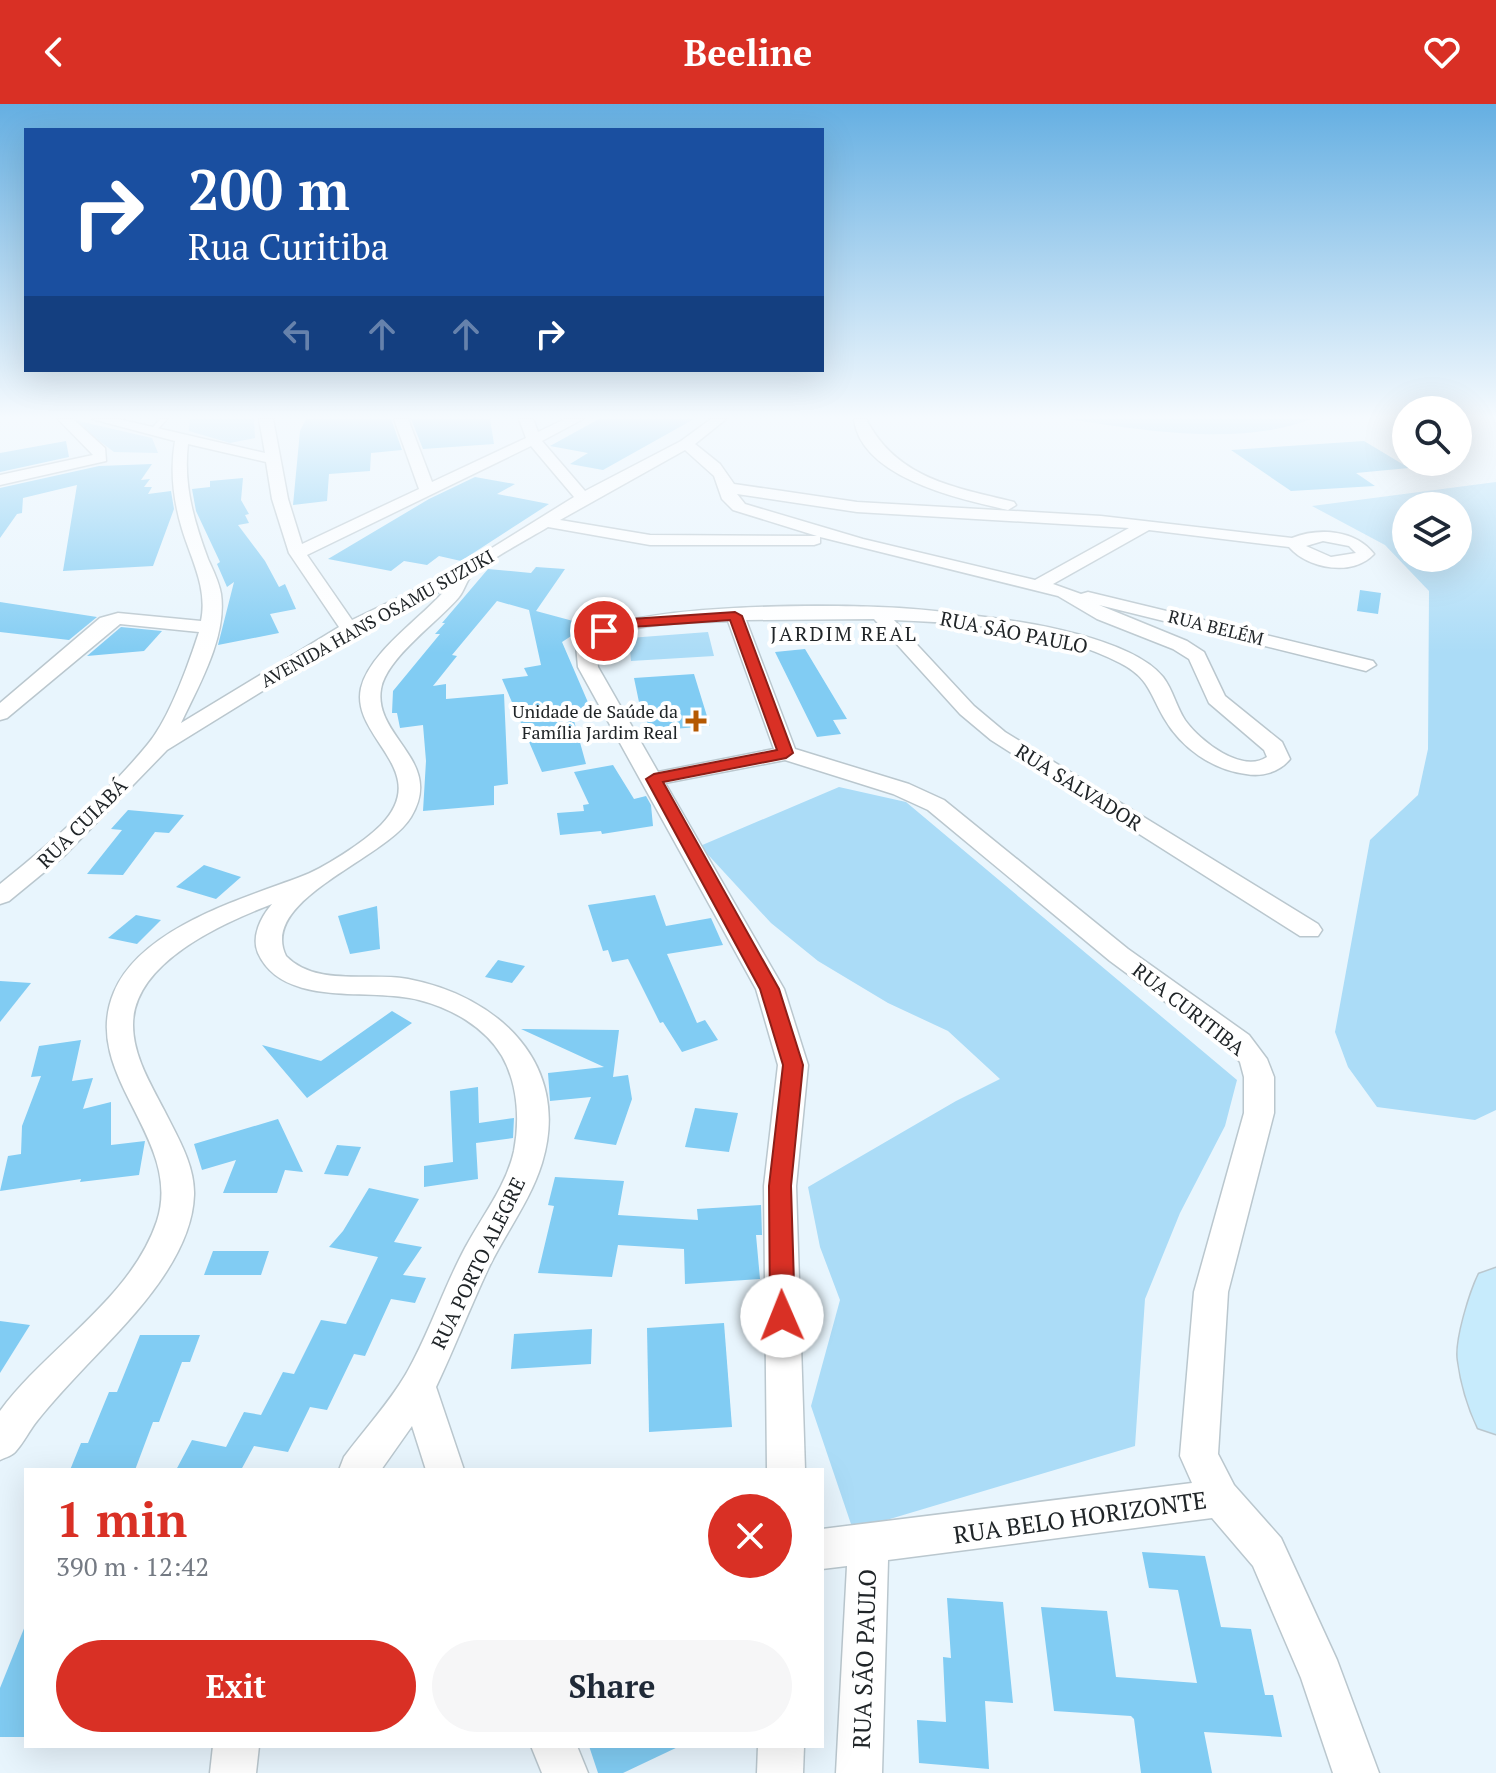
<!DOCTYPE html>
<html lang="en">
<head>
<meta charset="utf-8">
<style>
	body { margin:0; font-family:"PT Serif",serif; background:#f6f6f7; color:#1f2937; height:100vh; display:flex; flex-direction:column; font-size:30px; white-space:nowrap }
	* { box-sizing:border-box; margin:0 }
	p { font-size:26px; color:#747a83 }
	.icon { flex:none; width:44px; height:44px; fill:none; stroke:currentColor; stroke-width:2; stroke-linecap:round; stroke-linejoin:round }
	.map { position:relative; flex:1; overflow:hidden }
	.panel { position:absolute; left:24px; top:1364px; width:800px; height:280px; display:flex; flex-direction:column; background:#fff; border-radius:0px; box-shadow:0 8px 32px #0002 }
	.panel>* { flex:none }
	.top-card { position:absolute; left:24px; top:24px; width:800px; height:244px; border-radius:0px; box-shadow:0 8px 32px #0002; background:#1a4fa0; color:#fff; overflow:hidden }
	.buttons { position:absolute; left:1392px; top:292px; display:grid; gap:16px }
	.buttons a { display:grid; place-items:center; width:80px; height:80px; border-radius:50%; background:#fff; box-shadow:0 8px 32px #0002; font-size:40px }
	.pin { position:absolute; display:grid; place-items:center; width:68px; height:68px; color:#fff; margin:-34px; border:4px solid #fff; border-radius:50%; box-shadow:0 2px 8px #0007 }
	.me { position:absolute; width:88px; margin:-44px; rotate:359deg; stroke-linejoin:round; filter:drop-shadow(0 0 6px #0008) }
	.turn { display:flex; align-items:center; gap:28px; height:168px; padding:0 32px; font-size:36px }
	.turn .icon { width:104px; height:104px; stroke-width:2.5 }
	.turn b { display:block; font-size:56px; line-height:68px }
	.lanes { display:flex; align-items:center; height:76px; padding:0 32px; background:#0003; justify-content:center; gap:40px; direction:ltr }
	.lanes .off { opacity:.35 }
	.round { display:grid; place-items:center; flex:none; width:84px; height:84px; border-radius:42px; background:#f6f6f7 }
	.overview { display:flex; align-items:center; justify-content:space-between; height:136px; padding:0 32px }
	h1 { font-size:48px; font-weight:700; line-height:60px; color:#d93025 }
	.cta { display:flex; gap:16px; margin-top:auto; padding:16px 32px }
	.cta a { flex:1; height:92px; border-radius:48px; background:#d93025; color:#fff; font-size:32px; font-weight:700; line-height:92px; text-align:center }
	.cta a+a { background:#f6f6f7; color:#1f2937 }
	header { display:flex; justify-content:space-between; align-items:center; height:104px; padding:0 32px; background:#d93025; color:#fff; font-size:36px; font-weight:700 }
	.map>svg:first-child { display:block }
	.green { fill:#abdcf7; fill-rule:evenodd }
	.building { fill:#81ccf3 }
	.lines { fill:none; stroke-linecap:round; stroke-linejoin:round }
	.lane-casing { stroke:#bac7ce; stroke-width:3 }
	.street-casing { stroke:#bac7ce; stroke-width:3 }
	.secondary-casing { stroke:#bac7ce; stroke-width:3 }
	.lane { fill:#fff; fill-rule:evenodd }
	.street { fill:#fff; fill-rule:evenodd }
	.secondary { fill:#c7ebfc; fill-rule:evenodd }
	.route { fill:#d93025; stroke:#8d1f18; stroke-width:2 }
	.poi-dot { fill:#b55902; stroke:#fff; stroke-width:3 }
	.labels { text-anchor:middle; dominant-baseline:central; stroke-width:8; stroke-linejoin:round; paint-order:stroke }
	.far-street-label { font-size:18px; fill:#202528; stroke:#fff }
	.far-poi-label { font-size:18px; fill:#202528; stroke:#fff; text-anchor:end }
	.street-label { font-size:20px; fill:#202528; stroke:#fff }
	.far-quarter-label { font-size:20px; letter-spacing:2px; fill:#202528; stroke:#fff }
	.near-street-label { font-size:24px; fill:#202528; stroke:#fff }
</style>
</head>
<body>
<header><svg class="icon" aria-label="back" viewBox="0 0 24 24"><path d="M15 5l-7 7 7 7"/></svg>Beeline<svg class="icon" aria-label="heart" viewBox="0 0 24 24"><path d="M12 20l-8-8c-3-5 5-10 8-4 3-6 11-1 8 4z"/></svg></header>
<div class="map">
<svg width="1496" height="1669" viewBox="0 0 1496 1669">
	<rect width="100%" height="100%" fill="#e8f5fd"/>
	<g class="green">
		<path d="M70 315 152 334 158 349 114 348Z"/>
		<path d="M190 315H254L255 334 230 339 189 327Z"/>
		<path d="M1068 315H1311C1241 343 1140 326 1068 315Z"/>
		<path d="M1496 378V1006L1475 1016 1377 1003 1348 963 1335 928 1370 736 1418 691 1428 645 1429 487 1385 441 1312 402ZM1458 402V454H1406V402Z"/>
		<path d="M708 528 714 552 631 557 629 534Z"/>
		<path d="M839 683 906 698 1237 976 1225 1022 1180 1109 1145 1195 1135 1342 853 1426 811 1302 840 1196 820 1143 808 1083 956 997 1000 975 948 927 888 899 818 857 771 819 700 742Z"/>
	</g>
	<g class="building">
		<path d="M306 315H391L402 346 371 349 370 367 329 370 327 397 293 401 300 327Z"/>
		<path d="M411 315H490L494 340 423 345Z"/>
		<path d="M599 315H694L603 366 570 360 588 349 550 342Z"/>
		<path d="M66 337 69 353 0 368V349Z"/>
		<path d="M1364 337 1409 364 1356 369 1375 382 1291 387 1231 346Z"/>
		<path d="M152 360 141 376 150 375 144 383H152L148 390 171 387 174 405 153 462 63 467 77 381 23 394 22 409 17 410 0 434V384L99 362Z"/>
		<path d="M475 373 515 380 497 390 549 400 461 457 439 452 427 461 404 457 391 467 328 455 429 395Z"/>
		<path d="M243 374 241 396 249 410 245 411 249 419 238 421 265 457 279 483 285 480 296 505 270 510 279 529 218 541 234 478 227 483 217 460 220 458 196 407 192 385 210 383V377Z"/>
		<path d="M536 463 565 465 536 507 588 521 562 538 590 603 571 606 586 660 542 668 502 575 528 572 524 564 541 561 529 506 497 497 452 551 457 552 433 582 446 580V595L504 590 508 680 494 682V701L423 707 426 657 423 621 400 624 397 609H392L393 587 440 530H435L445 519H442L488 465 531 469Z"/>
		<path d="M1360 486 1381 489 1378 510 1357 507Z"/>
		<path d="M0 498 97 513 69 536 0 528Z"/>
		<path d="M121 523 162 527 144 547 87 552Z"/>
		<path d="M805 545 847 615 833 616 841 630 817 633 775 548Z"/>
		<path d="M694 570 710 622 648 627 646 602 640 603 634 574Z"/>
		<path d="M613 661 634 695 646 692 651 701 653 722 602 730 601 727 560 731 557 709 584 707 583 701 589 700 574 668Z"/>
		<path d="M128 706 184 711 169 729 155 728 123 771 87 770 122 726 111 725Z"/>
		<path d="M204 761 241 773 216 795 176 783Z"/>
		<path d="M655 791 666 822 711 814 723 841 667 850 697 919 705 916 718 936 682 948 663 918 660 919 628 855 612 858 608 846 603 847 588 801Z"/>
		<path d="M377 802 380 845 350 850 338 812Z"/>
		<path d="M136 811 161 816 137 840 108 834Z"/>
		<path d="M498 856 525 862 512 879 485 873Z"/>
		<path d="M0 877 31 879 0 918Z"/>
		<path d="M392 907 412 919 307 994 262 941 321 957Z"/>
		<path d="M521 925 619 926 613 973 628 971 632 995 616 1041 574 1035 591 993 550 997 548 969 604 963Z"/>
		<path d="M81 936 72 977 93 974 83 1005 111 998V1041L145 1037 139 1071 80 1078 81 1075 0 1087 8 1052 21 1050 22 1022 41 972 31 973 39 942Z"/>
		<path d="M478 983 479 1019 514 1014 513 1034 476 1039 478 1075 424 1083V1062L453 1058 450 987Z"/>
		<path d="M695 1004 738 1009 729 1048 685 1043Z"/>
		<path d="M278 1015 303 1068 285 1066 277 1089H223L236 1056 202 1066 194 1040Z"/>
		<path d="M337 1041 361 1043 348 1072 324 1070Z"/>
		<path d="M555 1073 624 1077 618 1111 698 1116 697 1105 761 1101 762 1131H756L760 1175 685 1180 684 1145 618 1141 612 1173 538 1169 554 1102 548 1101Z"/>
		<path d="M369 1084 419 1095 394 1138 422 1143 403 1171 426 1174 415 1199 391 1195 365 1252 354 1250 327 1306 310 1303 288 1348 254 1342 241 1366H176L192 1336 226 1343 244 1308 261 1311 283 1268 294 1270 321 1216 346 1220 378 1153 329 1143 343 1127Z"/>
		<path d="M213 1147H269L261 1171H204Z"/>
		<path d="M0 1217 30 1221 0 1269Z"/>
		<path d="M724 1219 732 1323 649 1328 647 1224Z"/>
		<path d="M592 1225 591 1260 511 1265 514 1230Z"/>
		<path d="M140 1231H200L190 1258H182L159 1318H153L135 1366H70L81 1339H88L109 1288H117Z"/>
		<path d="M1142 1448 1205 1452 1221 1523 1251 1525 1265 1591H1273L1282 1633 1204 1628 1212 1669H1141L1134 1615 1131 1612 1054 1607 1041 1503 1107 1507 1116 1573 1197 1579 1178 1486 1149 1484Z"/>
		<path d="M947 1494 1003 1498 1013 1599 985 1597 989 1665 919 1659 917 1616 946 1618 943 1553 951 1554Z"/>
		<path d="M25 1522 26 1633H0V1584Z"/>
		<path d="M589 1642H680L623 1669H598Z"/>
	</g>
	<g class="lines">
		<g class="lane-casing">
			<path id="lane" d="M160 315H167L154 329H150V327Z"/>
		</g>
		<g class="street-casing">
			<g id="street">
				<path d="M58 315H73L105 344 106 357 0 381V371L93 351Z"/>
				<path d="M92 315H118L265 349 259 315H273L288 395 302 440 419 385 394 315H408L432 378 526 334 519 315H533L538 328 565 315H583L542 337 585 387 681 337 711 315H726L695 340 720 360 734 380 857 398 1101 412 1292 434C1319 423 1356 426 1374 450 1353 473 1308 465 1289 443L1149 426 1053 480 1081 490 1088 488 1373 557 1376 561 1366 567 1099 501 1187 537 1204 548 1225 592 1282 638 1290 655C1280 668 1262 673 1246 670 1213 666 1181 644 1164 614 1149 588 1149 574 1120 559 1054 525 968 519 894 516L974 602 1005 628 1318 820 1322 826 1318 832H1300L991 636 960 610 874 515 746 516 795 645 909 680 944 696 1128 845 1249 931 1267 955 1274 973V1009L1228 1188 1218 1350 1234 1381 1281 1434 1337 1556 1379 1669H1333L1301 1574 1253 1462 1212 1414 888 1456 882 1669H836L847 1462 822 1465V1425L1192 1379 1180 1352 1194 1188 1244 1009V973L1240 958 1229 945 1110 857 928 706 893 690 785 656 665 679 784 885 808 961 796 1082 805 1366H767L764 1082 778 961 756 885 578 563 576 541C602 498 825 501 878 503 915 504 955 509 993 514 1038 520 1086 529 1128 548 1141 554 1154 562 1163 573 1173 586 1176 602 1185 616 1200 637 1242 670 1267 653L1264 646 1209 599 1189 555 1173 545 1097 515 1058 492 820 433V439L814 441H650L548 423C530 434 484 458 471 472 466 478 464 487 459 493 439 517 386 554 381 585 373 633 445 657 411 713 386 755 258 795 286 852 316 883 369 868 408 875 498 892 572 960 542 1059 531 1095 507 1127 490 1161 471 1201 455 1243 436 1283L464 1366H426L412 1322 381 1366H339L344 1353C364 1326 389 1299 406 1270 429 1230 443 1185 465 1144 482 1112 506 1083 514 1047 520 1016 518 980 502 952 485 923 451 904 419 896 371 883 283 905 258 849 251 832 261 813 272 800 223 819 133 858 133 921 133 951 150 979 164 1006 177 1032 195 1061 194 1091 192 1156 127 1219 85 1263 69 1280 52 1298 37 1317 29 1327 24 1338 16 1347 12 1352 6 1353 0 1356V1307C47 1243 131 1195 157 1117 184 1034 79 971 114 888 141 824 241 795 300 773 323 765 364 738 381 721 434 666 350 634 361 584 370 547 423 513 447 484L356 529 167 646 65 751 9 797 0 800V780C50 740 108 689 148 640 169 615 189 559 199 528L120 520 7 614 0 616V599L100 514 118 509 201 517C208 484 191 455 182 425 173 395 170 367 175 337ZM188 340 266 358 272 395 289 449 339 523 181 619C199 581 227 533 221 490 219 478 213 466 208 455 194 417 183 381 188 340ZM531 342 574 393 458 465 352 516 307 451ZM685 346 714 372 722 395 733 406 817 432 650 431 560 416ZM737 390 857 408 1129 424 1035 476 863 435 745 400ZM1323 437 1349 442 1356 449 1331 453 1306 442ZM728 517 774 645 658 668 598 563 595 541C625 517 690 519 728 517Z"/>
				<path d="M854 315H866C897 375 954 383 1014 398L1016 401 1008 406C960 395 861 374 854 315Z"/>
				<path d="M213 1642H259L256 1669H210Z"/>
				<path d="M531 1642H577L588 1669H542Z"/>
				<path d="M758 1642H804L803 1669H757Z"/>
			</g>
		</g>
		<g class="secondary-casing">
			<path id="secondary" d="M1496 1164V1330L1478 1324C1468 1303 1461 1279 1458 1256 1455 1237 1470 1188 1479 1170Z"/>
		</g>
		<use href="#lane" class="lane"/>
		<use href="#street" class="street"/>
		<use href="#secondary" class="secondary"/>
	</g>
	<linearGradient id="sky" x2="0" y2="1"><stop stop-color="#65afe2"/><stop offset="0.57" stop-color="#f5fafe"/><stop offset="1" stop-color="#f5fafe" stop-opacity="0"/></linearGradient>
	<rect width="1496" height="549" fill="url(#sky)"/>
	<path class="route" d="M735 508 742 512 793 649 786 654 663 678 779 885 803 961 791 1082 795 1212 791 1219 782 1222 774 1219 770 1212 769 1082 783 961 760 885 646 675 654 670 777 646 730 516 632 523 604 531 598 527 631 515Z"/>
	<path class="poi-dot" d="M692 605h8v8h8v8h-8v8h-8v-8h-8v-8h8z"/>
	<g class="labels">
		<g class="far-street-label">
			<text transform="translate(377 514) rotate(-29)">AVENIDA HANS OSAMU SUZUKI</text>
			<text transform="translate(1216 523) rotate(14)">RUA BELÉM</text>
		</g>
		<g class="far-poi-label">
			<text x="678" y="607">Unidade de Saúde da<tspan x="678" dy="21">Família Jardim Real</tspan></text>
		</g>
		<g class="street-label">
			<text transform="translate(1014 528) rotate(11)">RUA SÃO PAULO</text>
			<text transform="translate(1079 683) rotate(32)">RUA SALVADOR</text>
			<text transform="translate(82 719) rotate(-45)">RUA CUIABÁ</text>
			<text transform="translate(1189 905) rotate(38)">RUA CURITIBA</text>
			<text transform="translate(478 1159) rotate(-64)">RUA PORTO ALEGRE</text>
		</g>
		<g class="far-quarter-label">
			<text x="844" y="529">JARDIM REAL</text>
		</g>
		<g class="near-street-label">
			<text transform="translate(1080 1413) rotate(-8)">RUA BELO HORIZONTE</text>
			<text transform="translate(864 1555) rotate(-88)">RUA SÃO PAULO</text>
		</g>
	</g>
</svg>
<div class="buttons">
<a><svg class="icon" aria-label="search" viewBox="0 0 24 24"><circle cx="10" cy="10" r="6"/><path d="M15 15l6 6"/></svg></a>
<a><svg class="icon" aria-label="layers" viewBox="0 0 24 24"><path d="M12 4l9 5-9 5-9-5zM3 14l9 5 9-5"/></svg></a>
</div>
<div class="pin" style="left:604px;top:527px;background:#d93025"><svg class="icon" aria-label="arrive" viewBox="0 0 24 24"><path d="M6 21V4h12l-3 4 3 4H6"/></svg></div>
<svg class="me" style="left:782px;top:1212px" viewBox="-20 -20 40 40"><circle r="19" fill="#fff"/><path d="M0-13L10 11 0 6-10 11z" fill="#d93025"/></svg>
<div class="top-card">
<div class="turn"><svg class="icon" aria-label="right" viewBox="0 0 24 24"><path d="M7 20v-9h11M14 6l5 5-5 5"/></svg><div><b>200 m</b>Rua Curitiba</div></div>
<div class="lanes"><svg class="icon off" aria-label="left" viewBox="0 0 24 24"><path d="M17 20v-9H6M10 6l-5 5 5 5"/></svg><svg class="icon off" aria-label="ahead" viewBox="0 0 24 24"><path d="M12 20V5M6 11l6-6 6 6"/></svg><svg class="icon off" aria-label="ahead" viewBox="0 0 24 24"><path d="M12 20V5M6 11l6-6 6 6"/></svg><svg class="icon" aria-label="right" viewBox="0 0 24 24"><path d="M7 20v-9h11M14 6l5 5-5 5"/></svg></div>
</div>
<section class="panel">
<div class="overview"><div><h1>1 min</h1><p>390 m · 12:42</p></div><a class="round" style="background:#d93025;color:#fff"><svg class="icon" aria-label="close" viewBox="0 0 24 24"><path d="M6 6l12 12M18 6L6 18"/></svg></a></div>
<div class="cta"><a>Exit</a><a>Share</a></div>
</section>
</div>
</body>
</html>
